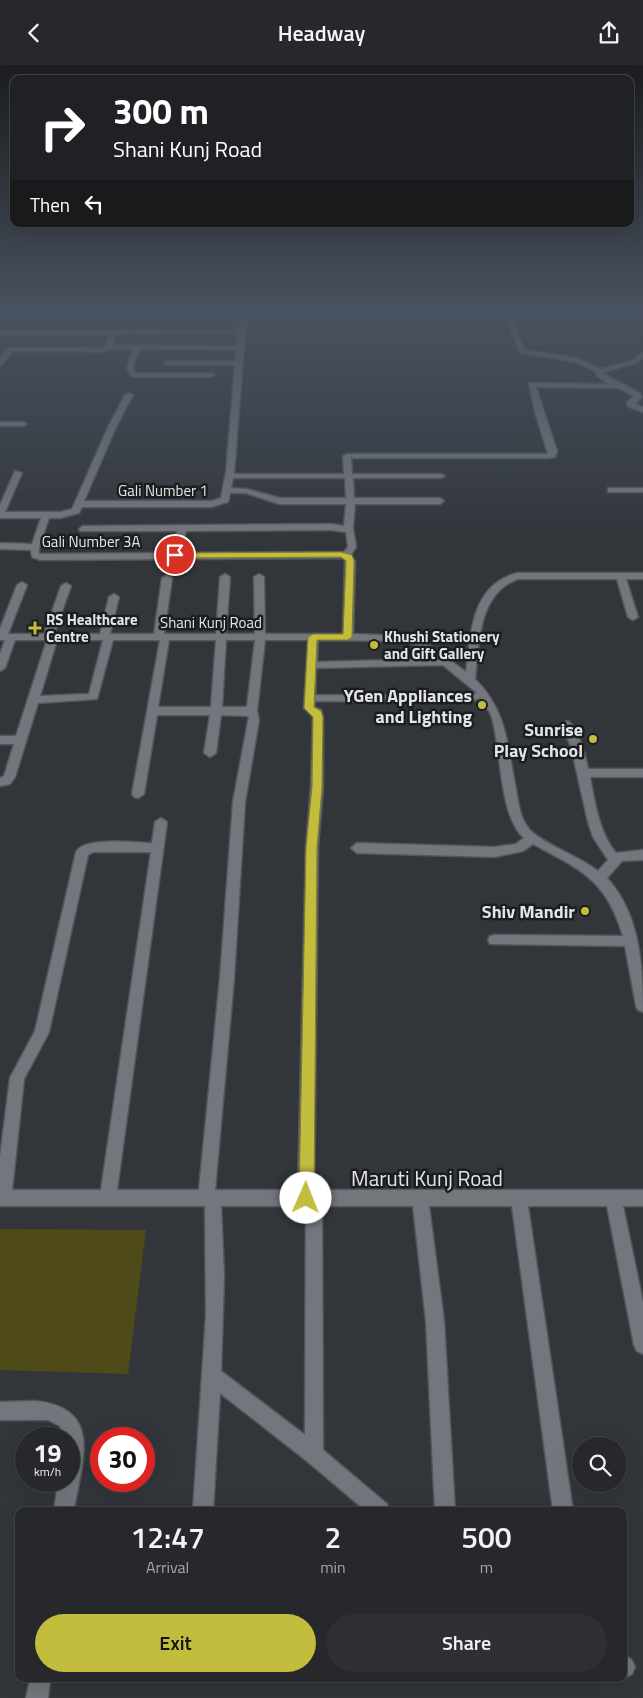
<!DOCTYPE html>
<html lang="en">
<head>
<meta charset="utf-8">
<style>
	body { margin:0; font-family:"Titillium Web",sans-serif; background:#2e3034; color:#f1f3f6; height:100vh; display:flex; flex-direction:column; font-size:19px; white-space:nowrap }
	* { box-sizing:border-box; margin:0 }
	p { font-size:16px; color:#a4a6a9 }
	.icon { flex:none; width:28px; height:28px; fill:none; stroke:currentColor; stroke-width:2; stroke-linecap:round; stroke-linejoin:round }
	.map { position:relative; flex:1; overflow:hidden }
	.sheet { position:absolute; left:15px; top:1442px; width:612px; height:175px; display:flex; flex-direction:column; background:#26282c; border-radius:10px; box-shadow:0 5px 20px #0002,0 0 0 1px #424448 }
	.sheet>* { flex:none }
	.banner { position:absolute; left:10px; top:10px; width:624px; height:152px; border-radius:10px; box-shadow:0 5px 20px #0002,0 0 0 1px #424448; background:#202124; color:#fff; overflow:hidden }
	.controls { position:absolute; left:572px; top:1372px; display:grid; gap:10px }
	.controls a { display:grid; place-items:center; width:55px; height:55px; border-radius:50%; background:#26282c; box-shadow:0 5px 20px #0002,0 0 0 1px #424448; font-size:25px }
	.speed { position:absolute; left:15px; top:1362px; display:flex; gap:10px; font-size:25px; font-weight:700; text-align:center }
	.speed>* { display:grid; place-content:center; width:65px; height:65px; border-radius:50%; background:#26282c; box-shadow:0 5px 20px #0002,0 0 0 1px #424448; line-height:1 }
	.speed small { font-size:12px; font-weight:400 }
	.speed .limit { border:8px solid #d22; background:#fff; color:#111 }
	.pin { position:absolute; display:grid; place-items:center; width:42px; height:42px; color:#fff; margin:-21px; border:2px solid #fff; border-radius:50%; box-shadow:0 1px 5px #0007 }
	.me { position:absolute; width:55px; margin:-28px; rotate:1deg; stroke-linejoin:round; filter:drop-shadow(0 0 4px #0008) }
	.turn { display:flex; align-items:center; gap:18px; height:105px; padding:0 20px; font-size:22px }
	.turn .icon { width:65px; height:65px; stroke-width:2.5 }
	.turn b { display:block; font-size:35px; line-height:42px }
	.then { display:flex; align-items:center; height:48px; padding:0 20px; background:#0003; gap:10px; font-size:19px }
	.eta { display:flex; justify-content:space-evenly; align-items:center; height:85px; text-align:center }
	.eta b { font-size:30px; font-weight:600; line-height:35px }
	.cta { display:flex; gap:10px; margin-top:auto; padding:10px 20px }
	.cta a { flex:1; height:58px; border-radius:30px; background:#c3bd3e; color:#111; font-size:20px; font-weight:600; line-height:58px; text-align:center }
	.cta a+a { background:#2e3034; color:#f1f3f6 }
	header { display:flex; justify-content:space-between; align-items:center; height:65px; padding:0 20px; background:#26282c; font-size:22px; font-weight:600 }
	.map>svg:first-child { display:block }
	.green { fill:#4e4b19 }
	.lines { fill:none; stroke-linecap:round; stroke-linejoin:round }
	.minor-casing { stroke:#525559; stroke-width:3 }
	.minor { fill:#73777d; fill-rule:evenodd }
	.route { fill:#c3bd3e; stroke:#7f7b28 }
	.poi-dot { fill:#c3bd3e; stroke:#1b1d1f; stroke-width:2 }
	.labels { text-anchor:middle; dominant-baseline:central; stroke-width:5; stroke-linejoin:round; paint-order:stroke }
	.far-street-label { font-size:15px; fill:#e2e4e7; stroke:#1b1d1f }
	.far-poi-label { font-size:15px; font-weight:bold; fill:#e2e4e7; stroke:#1b1d1f; text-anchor:start }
	.poi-label { font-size:18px; font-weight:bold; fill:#e2e4e7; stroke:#1b1d1f; text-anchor:end }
	.near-street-label { font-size:21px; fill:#e2e4e7; stroke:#1b1d1f }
</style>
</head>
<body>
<header><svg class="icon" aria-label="back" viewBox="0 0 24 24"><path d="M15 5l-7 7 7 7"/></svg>Headway<svg class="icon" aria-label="share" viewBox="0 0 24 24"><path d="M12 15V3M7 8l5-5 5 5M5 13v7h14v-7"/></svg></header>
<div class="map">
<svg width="643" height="1633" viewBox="0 0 643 1633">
	<rect width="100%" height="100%" fill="#32363b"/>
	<path class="green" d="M0 1164 146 1165 128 1309 0 1305Z"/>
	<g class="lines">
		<g class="minor-casing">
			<g id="minor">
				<path d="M373 247H380L372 252 0 253V249Z"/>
				<path d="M496 247H502L503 248 500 250Z"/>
				<path d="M510 247H516L515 260 525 285 577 293 601 304 631 296 643 288V293L635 298 602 308 640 328 642 332 635 339 643 342V347L627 341V337L634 331 618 323 536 322 557 386 555 392 548 393H351L352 409H441L445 411 441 413H353L354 433H440L444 436 440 439H355L353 463 356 482 351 490 355 496 353 569 409 571 425 577 466 607C471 568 471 520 517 508H643V514H626L638 552 633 555 628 552 617 514H518C478 528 479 579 475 614 508 647 507 681 516 724 518 737 520 753 529 764 541 778 581 792 598 806L608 795 593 772 588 757 571 682 562 660 567 656C578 660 586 693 588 704H643V712H590C595 738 599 767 616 788L643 785V795L622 796 607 813C640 849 643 901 643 947L638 945 636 941 625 881 490 879 488 875 490 871 495 870 623 871C606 814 581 805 533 779L523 786 495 792 357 788 351 783 357 778 495 782 516 779 524 773C498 750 502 683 491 650 489 645 484 639 481 633L468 637 315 636 314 642 321 645 323 652V722L318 782 314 1125H643V1141H623L643 1237V1289L637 1286 634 1280 607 1141H528L573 1446H553L512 1141H429L444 1256 455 1446H435L426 1256 413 1141H322L323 1385 387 1439 390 1446H366L307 1396 220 1328 213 1446H193L206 1250 205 1141H0V1092L10 1013 35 966 76 787C85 771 135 778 152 778L155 757 161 753 167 757 117 1125H199L220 913 233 737 249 651 221 650 216 688 210 692 204 688 210 650H157L144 729 138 733 134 732 132 729 160 575H113L97 634 38 638 15 712 10 719 0 721V713L4 711 14 679H0V671H16L47 575H15L5 603 0 606V589L5 575H0V564L17 520 22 517 27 520 8 569H44L61 521 66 518 71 521 54 569H100L109 532 114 529 119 532 110 569H154L162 513 167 510 172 513 164 569H216L220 512 225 509 230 512 226 569H255L254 512 259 509 264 512 265 569H343L345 496 344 493 40 495 32 492 31 485 0 484V478L32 479 41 453H0V440L15 406 22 408 5 447H60L72 444 109 360 125 330 129 328 133 330 117 360 84 436H211L221 433 226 407 235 300H167L164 298 167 296H235L236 285 140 284 133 302 135 308H211L215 310 211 312H135L130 310 127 302 133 284H111L105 287 13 286 0 301C0 293 2 286 10 283H104L110 270H0V266L232 265 238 264 242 256H246L234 409H344L343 391 347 389H548L535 347 529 318 609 319 597 311 595 306 575 297 520 288 509 260ZM237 268 236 281 112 280 116 269ZM233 413H345L346 433H280L247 424 231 423ZM230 428H246L279 439H346L344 461 331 459 83 461 79 464 80 466H177L171 488 39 489V482L49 453H60L79 448 82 442H211L228 437ZM331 465 346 467 348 482 344 487 180 488 186 466ZM57 575H103L89 629 40 631ZM169 575H216L211 642H158ZM226 575H255L247 642H222ZM265 575H308L304 643 313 652 311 722 306 782 298 1125H215L234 913 245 737 259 655 257 646ZM318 575 405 576 417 581 435 594 317 597ZM443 600 477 628 468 631 315 630 316 603ZM93 787H151L101 1125H12L24 1014 49 967 88 790ZM221 1141H306L305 1370 221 1306 224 1211Z"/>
				<path d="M0 357H23L27 359 23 361H0Z"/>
				<rect x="608" y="423" width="35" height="4"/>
				<path d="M35 1336C105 1343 81 1398 74 1446H54L58 1416H69V1374H64L60 1361 48 1355H0V1337Z"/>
				<path d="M624 1591 631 1594 635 1602 632 1609 625 1612Z"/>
				<path d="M30 1614H50L48 1633H26Z"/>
			</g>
		</g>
		<use href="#minor" class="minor"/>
	</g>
	<linearGradient id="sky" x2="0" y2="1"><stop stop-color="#1c1e20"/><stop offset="0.52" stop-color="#495260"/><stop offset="1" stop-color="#495260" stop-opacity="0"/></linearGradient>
	<rect width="643" height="475" fill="url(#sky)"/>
	<path class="route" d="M341 487 352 490 354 496 352 572 348 575H317L314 642 321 646 323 652 322 722 317 782 314 1133 311 1138 306 1140 301 1138 299 1133 306 782 312 722 313 652 304 643 308 572 313 569H343L346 496 341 492 175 493 171 490 175 488Z"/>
	<g class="poi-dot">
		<path d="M32.5 555.5h5v5h5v5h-5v5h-5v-5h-5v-5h5z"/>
		<circle cx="374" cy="580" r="5"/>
		<circle cx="482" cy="640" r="5"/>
		<circle cx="593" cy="674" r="5"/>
		<circle cx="585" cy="846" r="5"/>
	</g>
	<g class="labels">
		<g class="far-street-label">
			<text x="163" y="425">Gali Number 1</text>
			<text x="91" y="476">Gali Number 3A</text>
			<text x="211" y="557">Shani Kunj Road</text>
		</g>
		<g class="far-poi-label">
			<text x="46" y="554">RS Healthcare<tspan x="46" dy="17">Centre</tspan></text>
			<text x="384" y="571">Khushi Stationery<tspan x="384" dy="17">and Gift Gallery</tspan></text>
		</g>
		<g class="poi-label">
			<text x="472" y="630">YGen Appliances<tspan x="472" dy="21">and Lighting</tspan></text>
			<text x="583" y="664">Sunrise<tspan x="583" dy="21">Play School</tspan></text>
			<text x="575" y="846">Shiv Mandir</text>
		</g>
		<g class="near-street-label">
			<text x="427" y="1113">Maruti Kunj Road</text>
		</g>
	</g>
</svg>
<div class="controls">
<a><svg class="icon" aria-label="search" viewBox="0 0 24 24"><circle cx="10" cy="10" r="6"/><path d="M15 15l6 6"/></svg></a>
</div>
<div class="speed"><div>19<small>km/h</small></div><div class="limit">30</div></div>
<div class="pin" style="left:175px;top:490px;background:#d93025"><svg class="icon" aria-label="arrive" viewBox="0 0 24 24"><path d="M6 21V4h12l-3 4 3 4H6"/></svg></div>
<svg class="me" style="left:306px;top:1133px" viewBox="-20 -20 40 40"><circle r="19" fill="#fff"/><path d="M0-13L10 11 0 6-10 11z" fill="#c3bd3e"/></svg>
<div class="banner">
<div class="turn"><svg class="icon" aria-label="right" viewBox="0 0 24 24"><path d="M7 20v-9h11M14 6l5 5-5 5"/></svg><div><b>300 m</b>Shani Kunj Road</div></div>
<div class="then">Then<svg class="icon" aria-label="left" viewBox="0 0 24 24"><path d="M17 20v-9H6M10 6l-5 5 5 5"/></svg></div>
</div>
<section class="sheet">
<div class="eta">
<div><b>12:47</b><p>Arrival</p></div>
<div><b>2</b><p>min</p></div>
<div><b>500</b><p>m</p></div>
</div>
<div class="cta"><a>Exit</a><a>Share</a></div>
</section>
</div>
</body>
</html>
